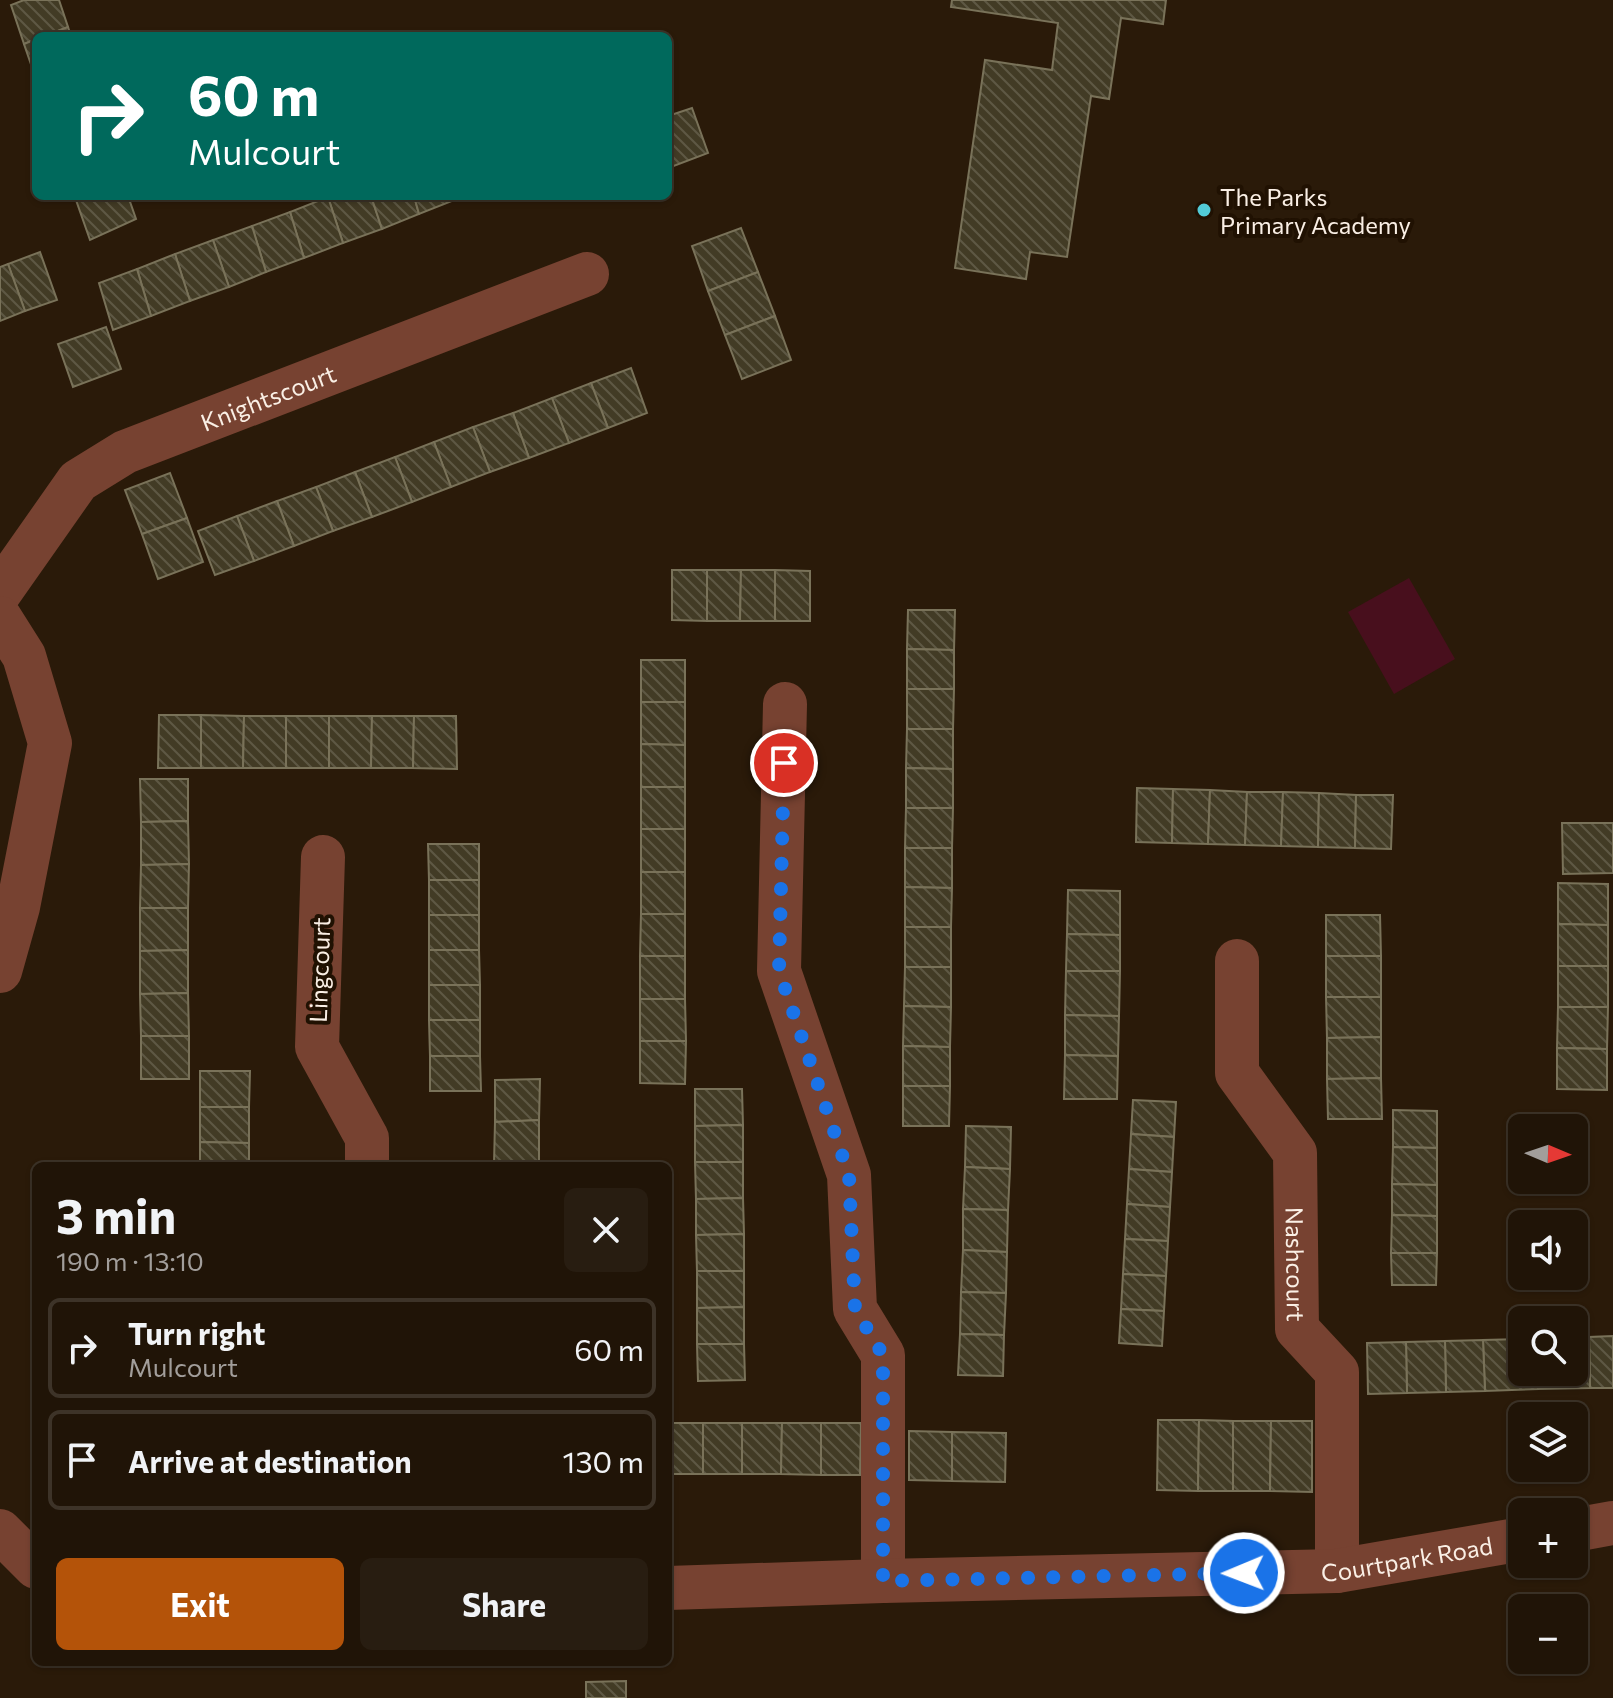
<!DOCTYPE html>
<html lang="en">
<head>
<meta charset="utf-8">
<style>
	body { margin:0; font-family:Commissioner,sans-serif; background:#281d11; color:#f1f3f6; height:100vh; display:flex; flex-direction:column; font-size:30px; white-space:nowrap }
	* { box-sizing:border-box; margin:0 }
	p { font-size:26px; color:#a29e9b }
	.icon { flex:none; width:44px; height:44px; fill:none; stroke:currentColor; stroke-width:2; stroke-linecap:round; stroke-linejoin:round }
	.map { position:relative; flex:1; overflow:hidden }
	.drawer { position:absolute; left:32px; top:1162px; width:640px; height:504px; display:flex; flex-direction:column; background:#201407; border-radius:12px; box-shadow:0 2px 6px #0004,0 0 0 2px #3d3328 }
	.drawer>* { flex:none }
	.guide { position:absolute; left:32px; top:32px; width:640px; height:168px; border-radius:12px; box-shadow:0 2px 6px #0004,0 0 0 2px #3d3328; background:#00695c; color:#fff; overflow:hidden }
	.needle { width:52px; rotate:92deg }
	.tools { position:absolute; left:1508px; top:1114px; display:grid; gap:16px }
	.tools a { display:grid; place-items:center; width:80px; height:80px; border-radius:12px; background:#201407; box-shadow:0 2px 6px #0004,0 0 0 2px #3d3328; font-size:40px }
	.pin { position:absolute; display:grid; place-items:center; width:68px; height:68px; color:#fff; margin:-34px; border:4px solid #fff; border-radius:50%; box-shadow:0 2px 8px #0007 }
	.me { position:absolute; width:88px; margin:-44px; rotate:269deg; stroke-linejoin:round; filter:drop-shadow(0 0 6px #0008) }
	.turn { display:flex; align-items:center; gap:28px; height:168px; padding:0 24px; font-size:36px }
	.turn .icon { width:104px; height:104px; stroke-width:2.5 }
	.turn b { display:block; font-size:56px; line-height:68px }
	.round { display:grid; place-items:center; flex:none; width:84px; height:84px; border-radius:12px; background:#281d11 }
	.overview { display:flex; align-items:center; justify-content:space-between; height:136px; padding:0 24px }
	h1 { font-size:48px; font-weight:700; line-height:60px }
	.button { display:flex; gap:16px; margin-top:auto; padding:16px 24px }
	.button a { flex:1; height:92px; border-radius:12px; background:#b45309; color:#fff; font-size:32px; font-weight:700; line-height:92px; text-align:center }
	.button a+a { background:#281d11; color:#f1f3f6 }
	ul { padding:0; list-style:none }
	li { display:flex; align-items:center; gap:24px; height:100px; margin:0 16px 12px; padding:0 8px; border:4px solid #3d3328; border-radius:12px }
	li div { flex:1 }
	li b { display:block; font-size:30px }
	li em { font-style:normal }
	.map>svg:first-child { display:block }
	.park { fill:#480f1d }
	.building { fill:url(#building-back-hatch); stroke:#797259; stroke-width:2 }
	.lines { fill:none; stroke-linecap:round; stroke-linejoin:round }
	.minor { stroke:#774231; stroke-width:44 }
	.route { stroke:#1a73e8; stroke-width:14; stroke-dasharray:0 25.2 }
	.poi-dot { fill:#52cbd7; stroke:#201102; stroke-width:3 }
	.labels { text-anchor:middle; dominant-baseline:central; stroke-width:8; stroke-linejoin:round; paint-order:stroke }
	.poi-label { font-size:24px; fill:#faefe5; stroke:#201102; text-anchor:start }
	.street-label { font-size:24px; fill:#faefe5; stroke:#201102 }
</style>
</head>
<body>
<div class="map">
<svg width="1613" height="1698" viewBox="0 0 1613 1698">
	<defs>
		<pattern id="building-back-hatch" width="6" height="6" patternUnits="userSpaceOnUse" patternTransform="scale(2)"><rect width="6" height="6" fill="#423b25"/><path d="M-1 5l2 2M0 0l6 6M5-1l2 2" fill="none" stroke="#5e5844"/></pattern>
	</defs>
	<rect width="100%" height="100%" fill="#2a1a09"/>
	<path class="park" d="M1409 578 1455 659 1394 694 1348 612Z"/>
	<g class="building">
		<path d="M24 0H59L68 27 45 36H36V39L24 44 11 5Z"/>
		<path d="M952 0H1166L1163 24 1121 18 1109 99 1091 96 1067 257 1030 252 1026 279 955 268 985 60 1052 70 1058 23 951 7Z"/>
		<path d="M68 27 71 36H45Z"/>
		<path d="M36 39V79L24 44Z"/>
		<path d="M692 108 708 153 671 167 668 159V116Z"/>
		<path d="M86 196H128L136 219 90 240 76 200Z"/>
		<path d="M332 196H371L382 229 343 243 328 197Z"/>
		<path d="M371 196H414L419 214 382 229Z"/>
		<path d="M414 196H456L457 199 419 214Z"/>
		<path d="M328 197 343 243 304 258 290 212Z"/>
		<path d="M290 212 304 258 266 272 252 226Z"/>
		<path d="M252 226 266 272 229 287 213 240Z"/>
		<path d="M741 228 758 272 708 291 692 246Z"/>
		<path d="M213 240 229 287 190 301 175 254Z"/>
		<path d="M40 252 57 300 25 311 8 264Z"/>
		<path d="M175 254 190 301 151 316 137 269Z"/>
		<path d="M8 264 25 311 0 321V267Z"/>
		<path d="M137 269 151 316 113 330 99 283Z"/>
		<path d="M758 272 775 316 725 335 708 291Z"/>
		<path d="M775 316 791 360 742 379 725 335Z"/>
		<path d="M106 327 121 369 73 387 58 344Z"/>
		<path d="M631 368 647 413 608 428 591 383Z"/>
		<path d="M591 383 608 428 569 443 552 398Z"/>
		<path d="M552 398 569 443 529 458 513 413Z"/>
		<path d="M513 413 529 458 490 472 473 427Z"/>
		<path d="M473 427 490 472 451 487 434 442Z"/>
		<path d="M434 442 451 487 412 502 395 457Z"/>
		<path d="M395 457 412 502 372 517 355 472Z"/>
		<path d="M355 472 372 517 333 531 316 487Z"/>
		<path d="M170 473 187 518 142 534 125 490Z"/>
		<path d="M316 487 333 531 294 546 277 501Z"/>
		<path d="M277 501 294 546 254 561 237 516Z"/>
		<path d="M237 516 254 561 215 575 198 531Z"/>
		<path d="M187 518 203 562 158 579 142 534Z"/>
		<path d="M672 570H707V621L672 620Z"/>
		<path d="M707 570H741L740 621H707Z"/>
		<path d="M741 570H775V621H740Z"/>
		<path d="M775 570 810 571V621H775Z"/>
		<path d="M908 610H955L954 650 907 649Z"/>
		<path d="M907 649 954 650V689H907Z"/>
		<rect x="641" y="660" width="44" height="42"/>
		<path d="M907 689H954L953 729H907Z"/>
		<path d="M641 702H685V745L641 744Z"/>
		<path d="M159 715H201V768H158Z"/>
		<path d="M201 715 244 716 243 768H201Z"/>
		<path d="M244 716H286V768H243Z"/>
		<rect x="286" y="716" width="43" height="52"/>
		<path d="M329 716H372L371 768H329Z"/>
		<path d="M372 716H414L413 768H371Z"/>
		<path d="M414 716H456L457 769 413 768Z"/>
		<path d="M907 729H953V769L906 768Z"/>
		<path d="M641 744 685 745V787H641Z"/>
		<path d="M906 768 953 769V808H906Z"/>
		<path d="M140 779H188V821L141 822Z"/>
		<rect x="641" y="787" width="44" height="42"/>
		<path d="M1137 788 1173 789 1172 843 1136 842Z"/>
		<path d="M1173 789 1210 790 1208 844 1172 843Z"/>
		<path d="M1210 790 1247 792 1245 845 1208 844Z"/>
		<path d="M1247 792H1283L1281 846 1245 845Z"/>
		<path d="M1283 792 1319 793 1318 847 1281 846Z"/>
		<path d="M1319 793 1356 795 1355 848 1318 847Z"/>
		<path d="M1356 795H1393L1391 849 1355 848Z"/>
		<path d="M906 808H953L952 848H905Z"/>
		<path d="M188 821 189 864 141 865V822Z"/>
		<path d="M1562 823H1613V873L1563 874Z"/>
		<rect x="641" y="829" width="44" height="43"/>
		<path d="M428 844H479V880H429Z"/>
		<path d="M905 848H952V888L905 887Z"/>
		<path d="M189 864 188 908H140L141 865Z"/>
		<rect x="641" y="872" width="44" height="42"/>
		<rect x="429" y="880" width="50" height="35"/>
		<path d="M1558 883 1608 884V925L1558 924Z"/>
		<path d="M905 887 952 888 951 927H905Z"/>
		<path d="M1068 890 1120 891V935L1067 934Z"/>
		<path d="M140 908H188V950L140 951Z"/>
		<path d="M641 914H685V956H640Z"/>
		<rect x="429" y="915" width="50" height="35"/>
		<path d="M1326 915H1380L1381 956H1326Z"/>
		<path d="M1558 924 1608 925V966H1558Z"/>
		<rect x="905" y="927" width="46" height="40"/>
		<path d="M1067 934 1120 935V971H1066Z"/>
		<path d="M188 950V993L140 994V951Z"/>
		<path d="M429 950H479L480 985H429Z"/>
		<rect x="640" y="956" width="45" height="43"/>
		<rect x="1326" y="956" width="55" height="41"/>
		<rect x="1558" y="966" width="50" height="41"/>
		<path d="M905 967H951V1007L904 1006Z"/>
		<path d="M1066 971H1120L1119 1016 1065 1015Z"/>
		<rect x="429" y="985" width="51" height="35"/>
		<path d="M188 993 189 1036H141L140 994Z"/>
		<path d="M1326 997H1381V1037L1327 1038Z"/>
		<path d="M640 999H685L686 1041H640Z"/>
		<path d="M904 1006 951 1007 950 1047 903 1046Z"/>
		<path d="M1558 1007H1608L1607 1049 1557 1048Z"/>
		<path d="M1065 1015 1119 1016 1118 1056 1065 1055Z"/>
		<path d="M429 1020H480V1056H430Z"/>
		<rect x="141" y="1036" width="48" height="43"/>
		<path d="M1381 1037V1078L1327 1079V1038Z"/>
		<path d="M640 1041H686L685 1084 640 1083Z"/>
		<path d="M903 1046 950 1047V1086H903Z"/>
		<path d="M1557 1048 1607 1049V1090L1557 1089Z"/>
		<path d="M1065 1055 1118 1056 1117 1099H1064Z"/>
		<path d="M430 1056H480L481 1091H430Z"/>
		<path d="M200 1071H250L249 1107H200Z"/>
		<path d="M1381 1078 1382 1119H1328L1327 1079Z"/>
		<path d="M540 1079 539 1120 495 1122V1080Z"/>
		<path d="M903 1086H950L949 1126H903Z"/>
		<path d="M695 1089H742L743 1125 695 1126Z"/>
		<path d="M1133 1100 1176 1102 1174 1137 1131 1134Z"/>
		<path d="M200 1107H249V1143L200 1142Z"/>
		<path d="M1393 1110 1437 1111V1148L1393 1147Z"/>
		<path d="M539 1120V1162L494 1164 495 1122Z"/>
		<path d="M743 1125V1162H695V1126Z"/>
		<path d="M966 1126 1011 1127 1010 1169 965 1167Z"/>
		<path d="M1131 1134 1174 1137 1172 1172 1129 1169Z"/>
		<path d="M200 1142 249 1143V1166H200Z"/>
		<path d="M1393 1147 1437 1148V1185L1392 1184Z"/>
		<path d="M539 1162V1166H494V1164Z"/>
		<path d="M695 1162H743V1198L696 1199Z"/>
		<path d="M965 1167 1010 1169 1008 1210 963 1209Z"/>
		<path d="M1129 1169 1172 1172 1170 1207 1127 1204Z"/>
		<path d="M1392 1184 1437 1185V1216L1392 1215Z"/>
		<path d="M743 1198 744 1234 696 1235V1199Z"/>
		<path d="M1127 1204 1170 1207 1168 1241 1125 1239Z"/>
		<path d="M963 1209 1008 1210 1007 1252 963 1250Z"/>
		<path d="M1392 1215 1437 1216V1253H1391Z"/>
		<path d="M744 1234V1271H697L696 1235Z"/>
		<path d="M1125 1239 1168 1241 1166 1276 1123 1274Z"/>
		<path d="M963 1250 1007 1252 1006 1293 961 1292Z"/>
		<path d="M1391 1253H1437L1436 1285H1392Z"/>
		<path d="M697 1271H744V1307L697 1308Z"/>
		<path d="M1123 1274 1166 1276 1164 1311 1121 1309Z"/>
		<path d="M961 1292 1006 1293 1004 1335 960 1334Z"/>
		<path d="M744 1307V1344H697V1308Z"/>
		<path d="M1121 1309 1164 1311 1162 1346 1119 1343Z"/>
		<path d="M960 1334 1004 1335 1003 1376 958 1375Z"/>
		<path d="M1613 1336V1388H1590L1589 1337Z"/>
		<path d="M1589 1337 1590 1388 1538 1389 1537 1372H1574V1338Z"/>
		<path d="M1522 1339V1372H1537L1538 1389 1485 1391 1483 1340Z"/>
		<path d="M1483 1340 1485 1391 1446 1392 1445 1341Z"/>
		<path d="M1445 1341 1446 1392 1407 1393 1406 1342Z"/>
		<path d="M1406 1342 1407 1393 1368 1394 1367 1343Z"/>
		<path d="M697 1344H744L745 1380 698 1381Z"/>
		<path d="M1158 1420H1199L1198 1491 1157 1490Z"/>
		<path d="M1199 1420 1233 1421V1491H1198Z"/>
		<path d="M1233 1421H1271L1270 1491H1233Z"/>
		<path d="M1271 1421H1312V1492L1270 1491Z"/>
		<rect x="668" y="1423" width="35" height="51"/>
		<rect x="703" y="1423" width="39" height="51"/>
		<path d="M742 1423H782L781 1474H742Z"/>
		<path d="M782 1423H821V1475L781 1474Z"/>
		<path d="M821 1423H861L860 1475H821Z"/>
		<path d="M909 1431 952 1432V1481L909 1480Z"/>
		<path d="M952 1432 1006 1433 1005 1482 952 1481Z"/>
		<path d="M626 1681V1698H586V1682Z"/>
	</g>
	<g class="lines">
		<g class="minor">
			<path id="s1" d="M0 592 78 481 125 452 587 274"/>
			<path d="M0 618 24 656 50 743 18 907 0 971"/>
			<path d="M785 704 779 971 849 1175 855 1309 883 1355V1581"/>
			<path d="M323 857 317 1047 367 1138V1166"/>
			<path id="s2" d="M1237 961V1073L1295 1153 1297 1329 1337 1372V1571"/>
			<path d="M1574 1530 1613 1523"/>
			<path d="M0 1531 36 1567"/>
			<path id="s3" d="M668 1588 883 1581 1337 1571 1522 1539"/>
		</g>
	</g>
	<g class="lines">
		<path class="route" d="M784 763 779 971 849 1175 855 1309 883 1355V1581L1244 1573"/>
	</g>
	<circle class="poi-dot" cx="1204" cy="210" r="8"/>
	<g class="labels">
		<g class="poi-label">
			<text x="1220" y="196">The Parks<tspan x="1220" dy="28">Primary Academy</tspan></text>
		</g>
		<g class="street-label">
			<text stroke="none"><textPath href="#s1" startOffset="344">Knightscourt</textPath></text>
			<text transform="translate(319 970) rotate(-88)">Lingcourt</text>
			<text stroke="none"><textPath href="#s2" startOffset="322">Nashcourt</textPath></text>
			<text stroke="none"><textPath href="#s3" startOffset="740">Courtpark Road</textPath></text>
		</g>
	</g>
</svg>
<div class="tools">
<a><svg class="needle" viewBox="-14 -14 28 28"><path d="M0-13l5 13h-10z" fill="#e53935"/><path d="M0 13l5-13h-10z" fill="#a29e9b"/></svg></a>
<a><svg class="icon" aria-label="sound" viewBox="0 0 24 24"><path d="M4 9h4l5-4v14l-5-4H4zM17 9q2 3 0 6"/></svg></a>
<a><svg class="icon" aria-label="search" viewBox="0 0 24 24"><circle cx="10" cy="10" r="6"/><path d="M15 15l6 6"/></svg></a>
<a><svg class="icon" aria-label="layers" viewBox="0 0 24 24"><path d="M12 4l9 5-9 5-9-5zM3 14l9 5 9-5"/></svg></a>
<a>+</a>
<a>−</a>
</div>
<div class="pin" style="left:784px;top:763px;background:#d93025"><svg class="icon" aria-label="arrive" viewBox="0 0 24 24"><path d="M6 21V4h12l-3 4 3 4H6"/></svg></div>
<svg class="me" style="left:1244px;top:1573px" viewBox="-20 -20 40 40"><circle r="17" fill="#1a73e8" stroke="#fff" stroke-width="3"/><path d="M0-11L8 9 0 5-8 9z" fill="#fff"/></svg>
<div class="guide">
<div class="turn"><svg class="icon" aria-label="right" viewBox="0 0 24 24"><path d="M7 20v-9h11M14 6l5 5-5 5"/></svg><div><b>60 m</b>Mulcourt</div></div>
</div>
<section class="drawer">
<div class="overview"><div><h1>3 min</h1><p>190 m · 13:10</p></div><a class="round"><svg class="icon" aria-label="close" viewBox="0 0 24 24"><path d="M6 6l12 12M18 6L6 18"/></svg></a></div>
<ul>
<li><svg class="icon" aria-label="right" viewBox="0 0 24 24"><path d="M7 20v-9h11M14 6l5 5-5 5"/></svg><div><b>Turn right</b><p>Mulcourt</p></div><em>60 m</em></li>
<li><svg class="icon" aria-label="arrive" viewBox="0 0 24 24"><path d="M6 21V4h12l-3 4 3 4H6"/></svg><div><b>Arrive at destination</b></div><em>130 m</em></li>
</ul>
<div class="button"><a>Exit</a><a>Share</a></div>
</section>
</div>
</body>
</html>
